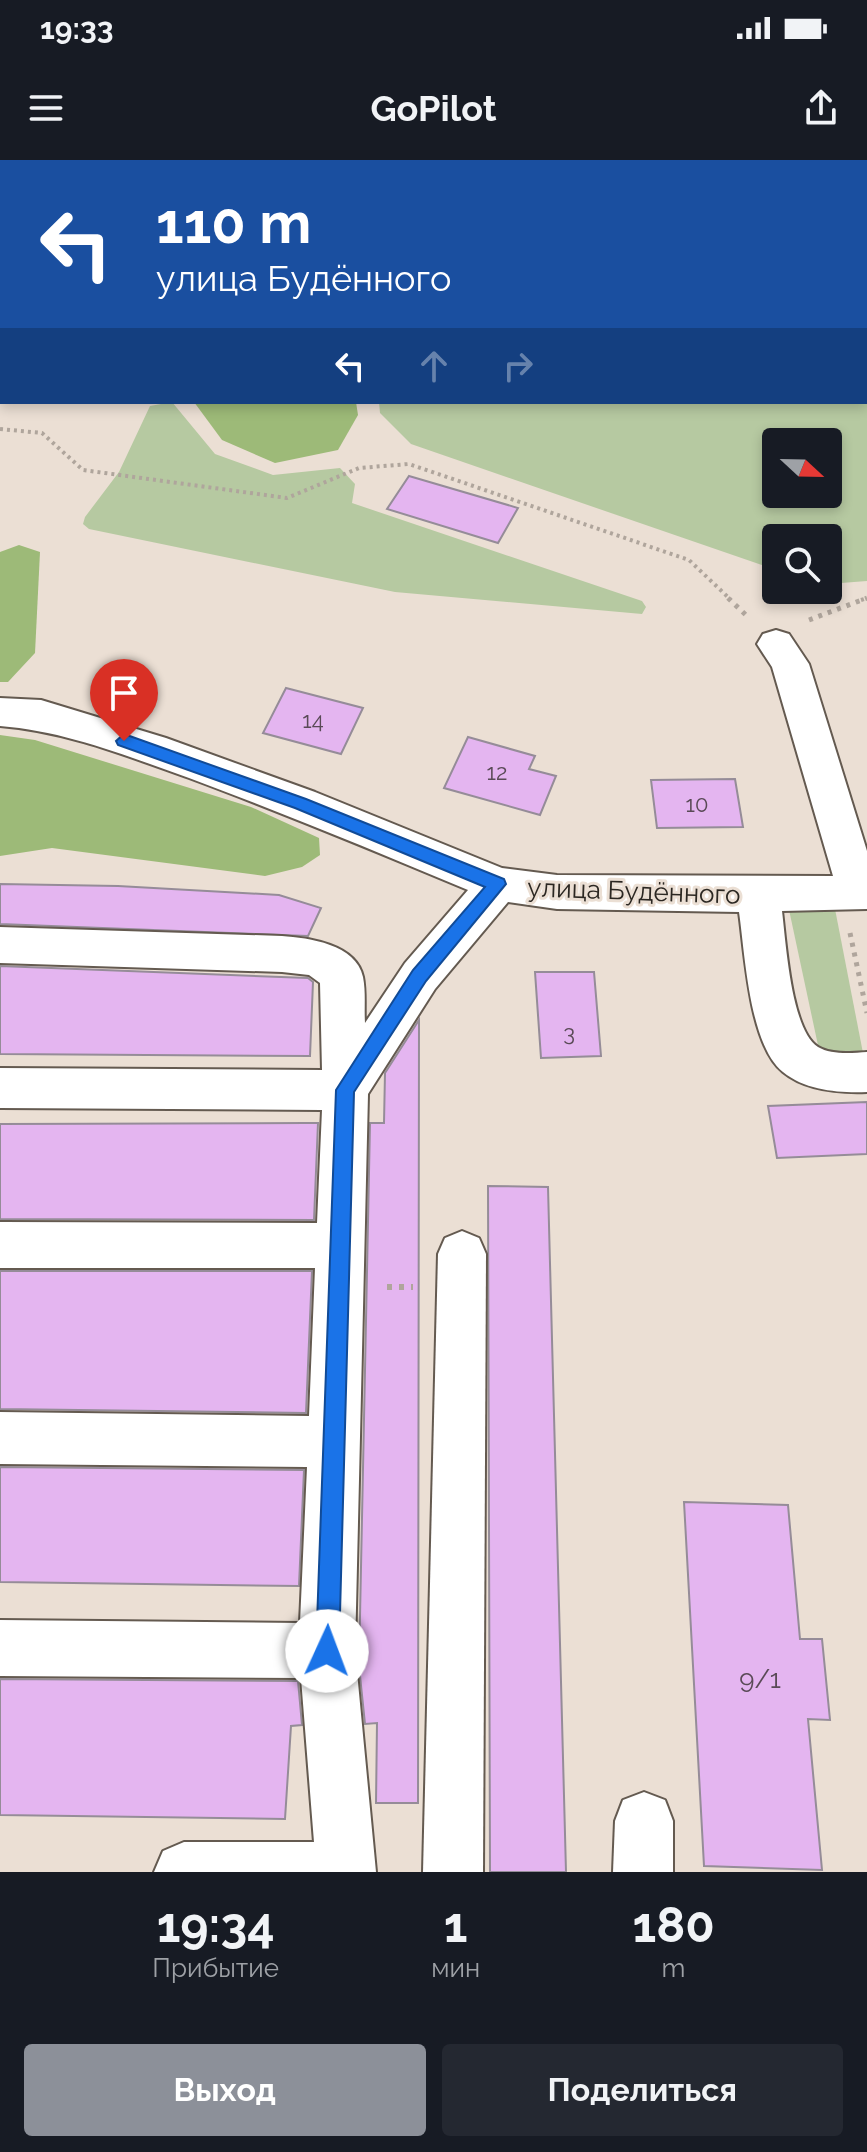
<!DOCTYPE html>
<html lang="ru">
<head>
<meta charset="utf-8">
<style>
	body { margin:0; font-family:Raleway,sans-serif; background:#242831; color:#f1f3f6; height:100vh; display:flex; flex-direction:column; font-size:30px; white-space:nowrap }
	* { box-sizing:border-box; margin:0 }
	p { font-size:26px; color:#9ea1a6 }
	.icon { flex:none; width:44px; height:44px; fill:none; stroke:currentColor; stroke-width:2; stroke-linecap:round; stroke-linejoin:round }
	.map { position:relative; height:1712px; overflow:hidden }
	.sheet { display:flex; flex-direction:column; background:#171b24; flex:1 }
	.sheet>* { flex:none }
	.banner { position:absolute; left:0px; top:0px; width:868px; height:244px; box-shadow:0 4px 12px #0003; background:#1a4fa0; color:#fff; overflow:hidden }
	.needle { width:52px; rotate:112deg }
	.buttons { position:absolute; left:762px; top:268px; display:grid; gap:16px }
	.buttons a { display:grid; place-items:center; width:80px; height:80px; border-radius:8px; background:#171b24; box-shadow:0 4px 12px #0003; font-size:40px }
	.pin { position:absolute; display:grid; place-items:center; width:68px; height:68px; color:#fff; margin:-82px -34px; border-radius:50% 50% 50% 0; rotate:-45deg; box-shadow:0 0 8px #0007 }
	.pin .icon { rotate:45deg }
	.me { position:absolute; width:88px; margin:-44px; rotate:2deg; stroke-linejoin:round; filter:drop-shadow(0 0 6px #0008) }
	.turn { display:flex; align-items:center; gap:28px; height:168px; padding:0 24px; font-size:36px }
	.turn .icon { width:104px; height:104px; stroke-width:2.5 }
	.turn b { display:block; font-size:56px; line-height:68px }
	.lanes { display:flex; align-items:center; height:76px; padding:0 24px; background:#0003; justify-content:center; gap:40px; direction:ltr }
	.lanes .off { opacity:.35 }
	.eta { display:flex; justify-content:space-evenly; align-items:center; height:136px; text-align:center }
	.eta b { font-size:48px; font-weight:700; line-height:56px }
	.button { display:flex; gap:16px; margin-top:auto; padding:16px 24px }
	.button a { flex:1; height:92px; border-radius:8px; background:#8c9099; color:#fff; font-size:32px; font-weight:700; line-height:92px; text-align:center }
	.button a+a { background:#242831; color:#f1f3f6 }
	.status { display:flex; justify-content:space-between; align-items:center; height:56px; padding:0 40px; background:#171b24; direction:ltr }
	.status svg { height:22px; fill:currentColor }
	header { display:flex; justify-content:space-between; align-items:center; height:104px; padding:0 24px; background:#171b24; font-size:36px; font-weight:700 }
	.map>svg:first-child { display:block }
	.green { fill:#b6c9a1; fill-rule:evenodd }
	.forest { fill:#9dba78 }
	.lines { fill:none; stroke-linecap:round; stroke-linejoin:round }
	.stream { fill:#56b2cc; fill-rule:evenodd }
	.building { fill:#e4b5f0; stroke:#958c98; stroke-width:2 }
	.minor-casing { stroke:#645a50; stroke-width:4 }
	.path-far2 { stroke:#afa59c; stroke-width:4; stroke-dasharray:3 4; stroke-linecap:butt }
	.path-far1 { stroke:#afa59c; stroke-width:5; stroke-dasharray:4 6; stroke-linecap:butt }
	.path { stroke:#afa59c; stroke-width:6; stroke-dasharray:5 7; stroke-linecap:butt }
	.minor { fill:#fff; fill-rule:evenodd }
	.route { fill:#1a73e8; stroke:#114b97; stroke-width:2 }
	.labels { text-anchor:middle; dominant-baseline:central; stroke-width:6; stroke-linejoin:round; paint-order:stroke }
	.number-label { font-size:22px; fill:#594a56 }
	.street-label { font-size:26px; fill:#2b2722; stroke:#ebdfd4 }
	.near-number-label { font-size:26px; fill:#594a56 }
</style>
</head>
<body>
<div class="status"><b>19:33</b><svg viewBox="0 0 49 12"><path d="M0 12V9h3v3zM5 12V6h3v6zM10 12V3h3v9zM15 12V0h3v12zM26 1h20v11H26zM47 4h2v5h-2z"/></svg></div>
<header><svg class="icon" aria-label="menu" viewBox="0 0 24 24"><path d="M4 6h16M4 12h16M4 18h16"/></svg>GoPilot<svg class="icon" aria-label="share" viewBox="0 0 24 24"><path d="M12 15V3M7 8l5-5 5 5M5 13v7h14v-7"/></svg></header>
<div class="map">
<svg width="867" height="1712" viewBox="0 0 867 1712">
	<rect width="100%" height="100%" fill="#ebdfd4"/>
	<g class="green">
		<path d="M867 52V421L828 424V378H776V410L411 284 380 253 379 242H866ZM776 282H828V334H776Z"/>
		<path d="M172 242 215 294 273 315 340 308 355 324 352 343 642 441 646 447 642 454 395 432 89 369 83 364 85 357 119 312 150 246Z"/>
		<path d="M788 745 835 749 863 893 836 895 819 890Z"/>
	</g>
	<g class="forest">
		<path d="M0 0H867V42L866 2H2V120Z"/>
		<path d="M194 242H356L358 255 338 290 275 303 222 280Z"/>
		<path d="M19 385 40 392 35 493 8 522H0V392Z"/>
		<path d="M0 575 35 580 251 647 319 678 320 695 302 707 265 716 52 688 0 696Z"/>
	</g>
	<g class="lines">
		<g class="stream">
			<path d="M585 0H599L597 2H583Z"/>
			<rect x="0" y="30" width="2" height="6"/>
		</g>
	</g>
	<g class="building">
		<path d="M409 316 518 348 498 383 387 349Z"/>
		<path d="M286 528 363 548 341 594 263 573Z"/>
		<path d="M468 577 535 596 529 609 556 616 540 655 444 628Z"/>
		<path d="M735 619 743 667 657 668 651 620Z"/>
		<path d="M0 724 118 726 279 735 321 748 308 776 0 764Z"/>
		<path d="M0 806 308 818 313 822 310 896 0 894Z"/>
		<path d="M535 812H594L601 896 541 898Z"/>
		<path d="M419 860 418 1643H376L377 1563 365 1564 359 1506 370 963H384L385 913Z"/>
		<path d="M867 942V994L777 998 768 946Z"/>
		<path d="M305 963H318L314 1060 0 1059V964Z"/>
		<path d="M488 1026 548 1027 566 1712H490Z"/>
		<path d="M0 1111H312L306 1253 0 1249Z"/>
		<path d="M0 1307 304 1310 299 1426 0 1422Z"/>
		<path d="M684 1342 788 1345 800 1479H822L830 1560 808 1559 822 1710 704 1706Z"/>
		<path d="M0 1519 298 1521 302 1565 291 1566 285 1659 0 1655Z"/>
	</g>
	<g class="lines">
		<g class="minor-casing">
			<g id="minor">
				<rect x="0" y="151" width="2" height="20"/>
				<path d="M776 470 789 474 809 504 867 691V749L782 751C786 783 791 870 818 887 831 895 852 893 867 892V932C840 933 806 931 783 912 749 885 745 793 739 752L557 749 508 742 435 829 368 934 355 1491 376 1712H154L163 1691 184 1682H314L301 1518 0 1516V1460L300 1463 307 1307 0 1304V1252L309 1256 315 1108H0V1062L317 1063 322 950 0 948V908L322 910 320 823 309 815 282 812 0 803V767L282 776C309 778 356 784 363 817 366 832 364 848 365 863L405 803 468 730C375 691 283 653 189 618 127 596 65 571 0 566V538L41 540 166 578 315 632 502 708 557 715 833 716 772 507 757 484 763 474Z"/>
				<path d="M462 1071 479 1078 486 1094 483 1712H423L438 1094 445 1078Z"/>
				<path d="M644 1632 665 1640 673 1661V1712H613L615 1661 623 1640Z"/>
			</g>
		</g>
		<g class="path-far2">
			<path d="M0 204 2 201"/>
			<path d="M0 269 42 273 83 310 287 338 359 308 409 304 689 400 731 440"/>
			<path d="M861 440 867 438"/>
		</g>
		<g class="path-far1">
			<path d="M728 438 749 458"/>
			<path d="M809 460 867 438"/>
			<path d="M850 773 867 853"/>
		</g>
		<path class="path" d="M387 1127H413"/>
		<use href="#minor" class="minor"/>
	</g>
	<path class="route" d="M124 574 306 639 504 719 506 724 426 821 354 932 339 1491 335 1499 327 1502 319 1499 316 1491 336 930 413 810 485 727 295 648 118 585 116 581Z"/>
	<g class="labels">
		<g class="number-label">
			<text x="313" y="560">14</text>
			<text x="497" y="612">12</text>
			<text x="697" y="644">10</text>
			<text x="569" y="873">3</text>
		</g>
		<g class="street-label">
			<text transform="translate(634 731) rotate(2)">улица Будённого</text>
		</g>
		<g class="near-number-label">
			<text x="760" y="1519">9/1</text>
		</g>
	</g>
</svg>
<div class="buttons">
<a><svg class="needle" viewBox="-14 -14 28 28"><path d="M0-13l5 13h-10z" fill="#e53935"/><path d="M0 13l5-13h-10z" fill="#9ea1a6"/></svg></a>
<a><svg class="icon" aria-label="search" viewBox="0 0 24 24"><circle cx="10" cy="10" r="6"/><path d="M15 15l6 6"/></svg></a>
</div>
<div class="pin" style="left:124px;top:581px;background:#d93025"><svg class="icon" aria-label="arrive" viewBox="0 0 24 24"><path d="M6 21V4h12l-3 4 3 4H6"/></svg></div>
<svg class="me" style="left:327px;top:1491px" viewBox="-20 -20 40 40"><circle r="19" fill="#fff"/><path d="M0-13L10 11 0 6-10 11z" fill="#1a73e8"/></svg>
<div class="banner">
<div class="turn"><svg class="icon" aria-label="left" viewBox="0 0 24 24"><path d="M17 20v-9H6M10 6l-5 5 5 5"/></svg><div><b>110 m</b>улица Будённого</div></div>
<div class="lanes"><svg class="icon" aria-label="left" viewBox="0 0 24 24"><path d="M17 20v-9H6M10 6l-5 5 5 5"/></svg><svg class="icon off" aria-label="ahead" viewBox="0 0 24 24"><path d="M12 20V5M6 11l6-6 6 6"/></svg><svg class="icon off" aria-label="right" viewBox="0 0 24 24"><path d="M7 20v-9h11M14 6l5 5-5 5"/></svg></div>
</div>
</div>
<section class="sheet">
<div class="eta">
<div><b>19:34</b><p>Прибытие</p></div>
<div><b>1</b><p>мин</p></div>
<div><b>180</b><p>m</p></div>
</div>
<div class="button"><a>Выход</a><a>Поделиться</a></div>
</section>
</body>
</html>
